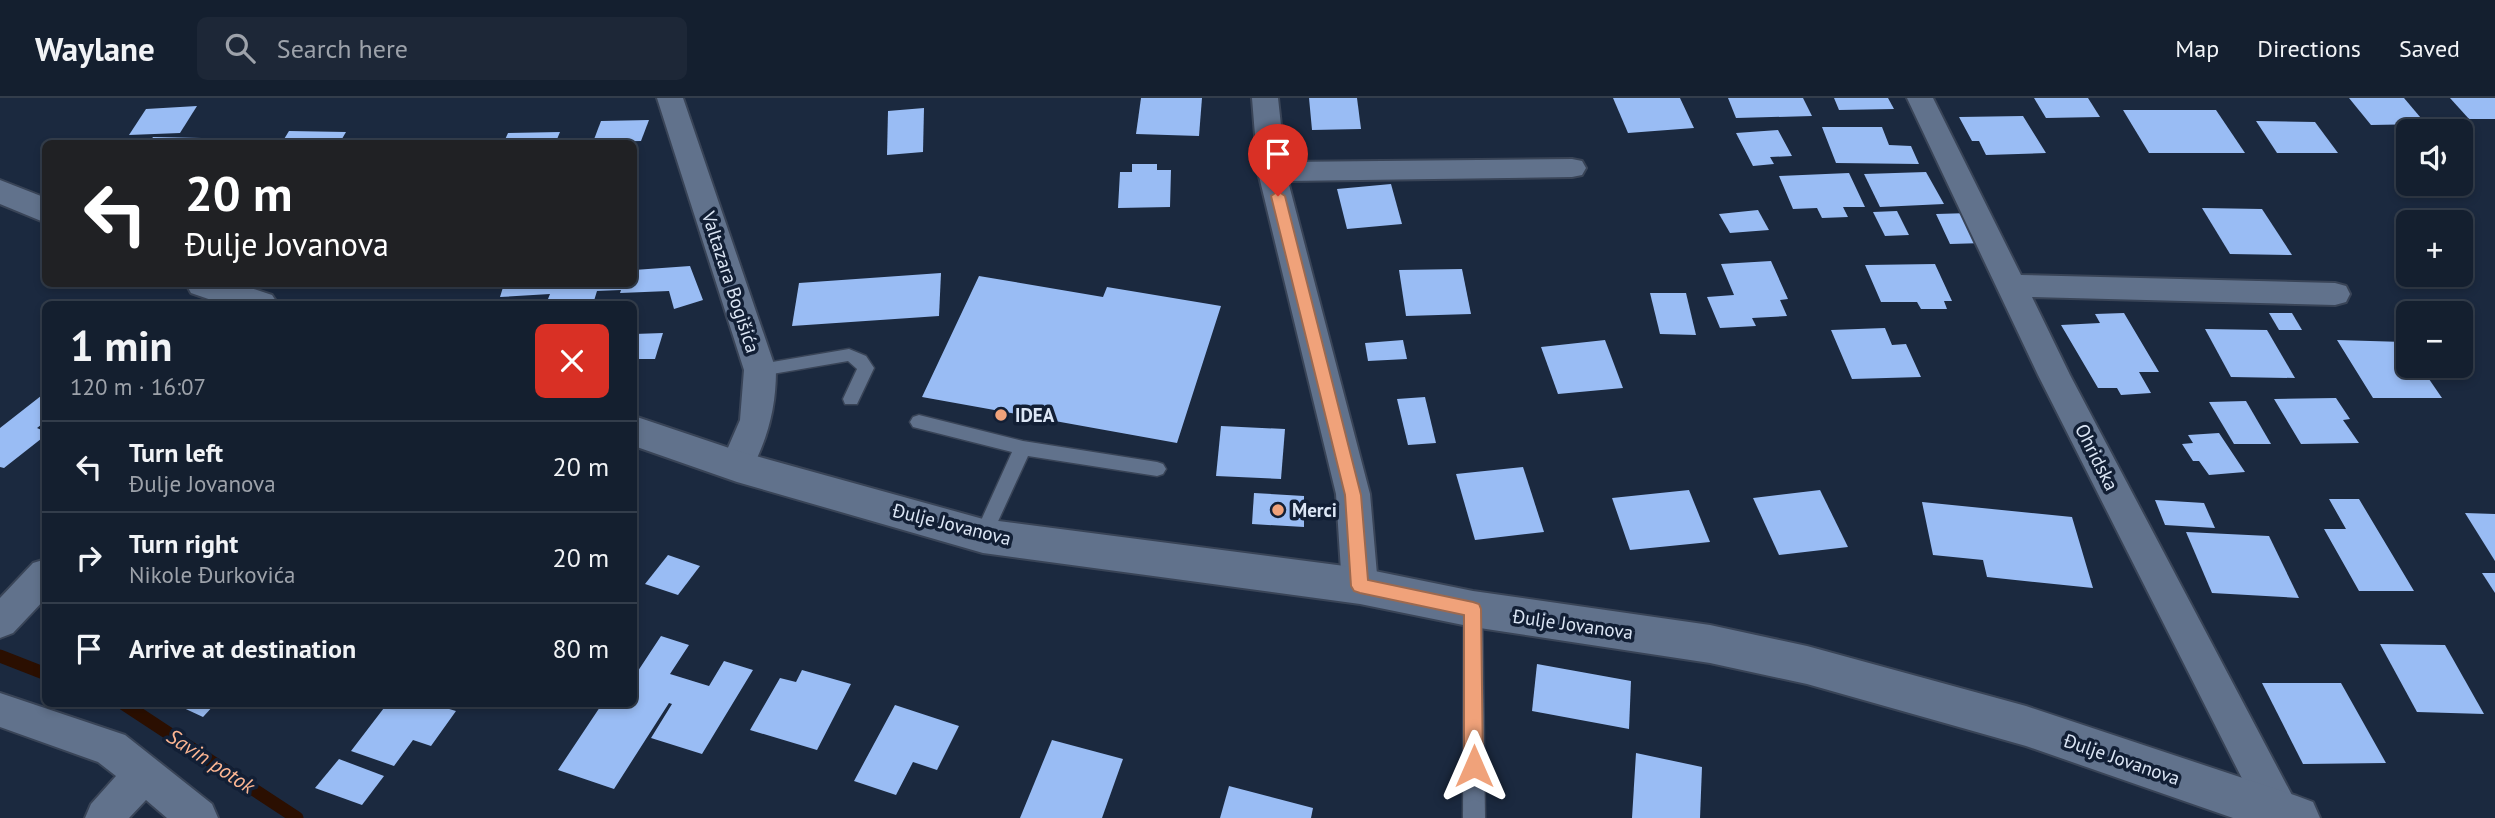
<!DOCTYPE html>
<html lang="en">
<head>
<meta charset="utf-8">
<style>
	body { margin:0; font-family:"PT Sans",sans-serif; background:#1d2737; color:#f1f3f6; height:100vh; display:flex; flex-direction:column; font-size:26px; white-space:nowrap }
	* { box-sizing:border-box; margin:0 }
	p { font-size:23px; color:#9da2aa }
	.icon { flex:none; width:38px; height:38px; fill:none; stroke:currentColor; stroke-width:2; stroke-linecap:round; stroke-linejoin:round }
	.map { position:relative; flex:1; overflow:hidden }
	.panel { position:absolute; left:42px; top:203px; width:595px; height:406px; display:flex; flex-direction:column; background:#141f2f; border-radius:10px; box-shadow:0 4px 10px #0003,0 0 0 2px #333d4b }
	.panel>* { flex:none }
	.guide { position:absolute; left:42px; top:42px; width:595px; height:147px; border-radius:10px; box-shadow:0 4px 10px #0003,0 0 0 2px #333d4b; background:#202124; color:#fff; overflow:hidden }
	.fabs { position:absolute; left:2396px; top:21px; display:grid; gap:14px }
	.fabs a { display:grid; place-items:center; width:77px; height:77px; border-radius:10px; background:#141f2f; box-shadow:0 4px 10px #0003,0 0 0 2px #333d4b; font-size:35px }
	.pin { position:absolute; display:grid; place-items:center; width:60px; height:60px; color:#fff; margin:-72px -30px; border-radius:50% 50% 50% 0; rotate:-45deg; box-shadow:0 0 7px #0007 }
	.pin .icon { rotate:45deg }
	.me { position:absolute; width:77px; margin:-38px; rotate:0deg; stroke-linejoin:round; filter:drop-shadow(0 0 5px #0008) }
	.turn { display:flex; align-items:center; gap:24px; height:147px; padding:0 28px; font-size:32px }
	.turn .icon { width:91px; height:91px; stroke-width:2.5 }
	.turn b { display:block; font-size:49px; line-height:60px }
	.round { display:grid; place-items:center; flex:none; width:74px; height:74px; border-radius:10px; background:#1d2737 }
	.summary { display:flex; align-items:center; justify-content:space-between; height:119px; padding:0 28px }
	h1 { font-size:42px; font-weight:700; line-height:52px }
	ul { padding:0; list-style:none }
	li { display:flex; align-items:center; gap:21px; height:91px; padding:0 28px; border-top:2px solid #333d4b }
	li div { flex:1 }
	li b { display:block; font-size:26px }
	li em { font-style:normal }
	header { display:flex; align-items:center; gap:42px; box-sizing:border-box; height:98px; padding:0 35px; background:#141f2f; border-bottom:2px solid #333d4b }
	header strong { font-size:33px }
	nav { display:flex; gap:38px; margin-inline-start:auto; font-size:24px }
	.search { width:490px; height:63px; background:#1d2737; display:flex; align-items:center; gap:18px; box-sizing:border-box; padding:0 24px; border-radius:10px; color:#9da2aa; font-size:26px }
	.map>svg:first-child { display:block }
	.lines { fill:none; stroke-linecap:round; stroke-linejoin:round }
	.stream { stroke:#2b0f01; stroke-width:13 }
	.building { fill:#99bcf4 }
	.service-casing { stroke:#394457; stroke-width:3 }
	.minor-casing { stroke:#394457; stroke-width:4 }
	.tertiary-casing { stroke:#394457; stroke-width:4 }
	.service { fill:#61728c; fill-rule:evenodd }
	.minor { fill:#61728c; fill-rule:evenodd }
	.tertiary { fill:#61728c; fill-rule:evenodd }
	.route { fill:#f0a27a; stroke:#9c694f; stroke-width:2 }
	.poi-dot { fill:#f0a27a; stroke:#121f35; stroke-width:2.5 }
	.labels { text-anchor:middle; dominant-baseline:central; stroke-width:7; stroke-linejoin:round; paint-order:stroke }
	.street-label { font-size:19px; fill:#dce6f5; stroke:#121f35 }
	.poi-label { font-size:19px; font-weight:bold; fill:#dce6f5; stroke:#121f35; text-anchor:start }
	.water-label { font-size:21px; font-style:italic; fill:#fdb693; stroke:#121f35 }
</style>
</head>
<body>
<header>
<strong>Waylane</strong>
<div class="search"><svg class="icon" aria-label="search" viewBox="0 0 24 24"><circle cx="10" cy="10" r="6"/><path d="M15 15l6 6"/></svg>Search here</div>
<nav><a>Map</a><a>Directions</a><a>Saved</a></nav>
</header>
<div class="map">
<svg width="2495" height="720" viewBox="0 0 2495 720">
	<rect width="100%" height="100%" fill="#1b293f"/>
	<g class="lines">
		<g class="stream">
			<path d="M0 558 46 576"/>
			<path d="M124 606 297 720"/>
		</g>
	</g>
	<g class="building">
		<path d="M1141 0H1202L1199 38 1136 36Z"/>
		<path d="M1309 0H1357L1361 31 1312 32Z"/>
		<path d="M1613 0H1680L1694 30 1628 35Z"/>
		<path d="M1728 0H1803L1812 18 1736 20Z"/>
		<path d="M1834 0H1888L1894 11 1839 12Z"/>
		<path d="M2034 0H2088L2100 19 2046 20Z"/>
		<path d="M2349 0H2404L2426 26 2371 27Z"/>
		<path d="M2450 0H2495V21H2469Z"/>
		<path d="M197 8 180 35 129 37 146 11Z"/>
		<path d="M924 10 923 54 887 57 888 13Z"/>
		<path d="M2123 12H2216L2245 55H2149Z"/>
		<path d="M2023 18 2046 55 1986 57 1979 43H1972L1959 19Z"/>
		<path d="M649 22 641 43 593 44 601 23Z"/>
		<path d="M2256 23 2315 24 2338 55H2277Z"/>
		<path d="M1822 29H1882L1889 47 1911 48 1919 66 1836 65Z"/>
		<path d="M1778 32 1792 58 1770 59 1774 66 1753 68 1736 35Z"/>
		<path d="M289 33 346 34 339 46H281Z"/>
		<path d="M560 34 555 46H503L508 35Z"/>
		<path d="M153 39 250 41 247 46H148Z"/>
		<path d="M1132 66H1157V72H1171L1170 109 1118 110 1120 74H1132Z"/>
		<path d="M1926 74 1944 106 1880 109 1864 76Z"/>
		<path d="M1849 75 1865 109H1843L1848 119 1822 120 1817 110 1793 111 1779 78Z"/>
		<path d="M1391 86 1402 126 1347 131 1337 91Z"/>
		<path d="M2202 110 2262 111 2292 157 2230 156Z"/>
		<path d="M1758 112 1769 132 1730 135 1719 116Z"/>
		<path d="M1897 113 1909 137 1885 138 1873 114Z"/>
		<path d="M1970 115 1984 145 1950 146 1936 116Z"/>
		<path d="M1771 163 1788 201 1780 202 1787 218 1752 220 1756 228 1720 230 1707 199 1734 197 1721 166Z"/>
		<path d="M1935 166 1952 203H1944L1947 211H1921L1917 204H1881L1865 167Z"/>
		<path d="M690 168 703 202 674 211 669 193 620 195 621 192 597 193 593 206H546L550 196 500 199 504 186H634V172Z"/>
		<path d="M1462 171 1471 216 1406 218 1399 172Z"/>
		<path d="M941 175 939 218 792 228 799 185Z"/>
		<path d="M979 178 1103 199 1107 189 1221 208 1177 345 922 299Z"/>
		<path d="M1650 195H1686L1696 237 1660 236Z"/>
		<path d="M2124 215 2159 274H2139L2151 295 2121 297 2117 290H2098L2061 227 2100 225 2095 216Z"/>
		<path d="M2269 215H2292L2302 232H2279Z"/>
		<path d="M1885 230 1892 247 1906 246 1921 279 1852 281 1831 232Z"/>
		<path d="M2205 231 2267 232 2295 280 2231 279Z"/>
		<path d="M663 235 655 261H634V236Z"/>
		<path d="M1403 242 1407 261 1368 263 1365 245Z"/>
		<path d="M1605 242 1623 290 1558 296 1541 249Z"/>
		<path d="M2337 242 2404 244 2408 250V268H2420L2442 300H2373Z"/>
		<path d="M46 294V323L37 330 46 334V337L4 370 0 369V330Z"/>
		<path d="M1425 299 1436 345 1408 347 1397 301Z"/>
		<path d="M2336 300 2350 321 2343 322 2359 345 2301 346 2274 301Z"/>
		<path d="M2246 303 2271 346H2234L2209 304Z"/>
		<path d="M1221 328 1285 331 1281 381 1216 378Z"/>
		<path d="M2219 335 2245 374 2209 377 2199 363H2193L2182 346 2193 345 2188 337Z"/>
		<path d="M1523 369 1544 434 1475 442 1456 376Z"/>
		<path d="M1689 392 1710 444 1630 452 1612 400Z"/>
		<path d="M1820 392 1848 449 1779 457 1753 400Z"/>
		<path d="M1254 395 1304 398V429L1252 426Z"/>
		<path d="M2329 401H2359L2414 493H2359L2324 431H2346Z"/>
		<path d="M2155 402 2204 405 2215 430 2165 427Z"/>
		<path d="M1922 404 2072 419 2093 490 1987 479 1983 462 1933 457Z"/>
		<path d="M2465 415 2495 416V463Z"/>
		<path d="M2186 434 2269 438 2299 500 2212 495Z"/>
		<path d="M668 457 700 468 678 497 645 486Z"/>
		<path d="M2482 475H2495V495Z"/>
		<path d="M661 538 689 547 670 576 709 588 724 563 753 572 702 656 651 640 672 606 669 605 614 691 558 672 602 606H634V579Z"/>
		<path d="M2380 546 2445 547 2484 616 2417 614Z"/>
		<path d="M1537 566 1631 583 1629 631 1532 613Z"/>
		<path d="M802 572 851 586 817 652 750 632 780 580 796 584Z"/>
		<path d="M2262 585H2341L2386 665 2303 666Z"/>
		<path d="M175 606H215L203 619Z"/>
		<path d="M387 606H441L439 608 456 613 431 648 413 642 394 668 351 653Z"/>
		<path d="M895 607 959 628 937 672 913 664 896 697 854 683Z"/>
		<path d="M1052 642 1123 661 1102 720H1020Z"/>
		<path d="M1636 655 1702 669 1700 720H1632Z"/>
		<path d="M339 661 384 678 362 707 315 690Z"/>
		<path d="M1229 688 1313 710 1311 720H1220Z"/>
	</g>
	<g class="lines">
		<g class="service-casing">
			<g id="service">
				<path d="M849 251 866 258 874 270 857 306H845L843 301 857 271 848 263 760 278 752 272 760 266Z"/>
				<path d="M919 317 1023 343 1157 364 1163 366 1166 371 1163 376 1157 378 1028 358 989 443 983 446 977 443 974 438 1012 354 913 329 910 324 913 319Z"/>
				<path d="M1473 503 1480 505 1482 511 1485 720H1463L1464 511 1466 505Z"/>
			</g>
		</g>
		<g class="minor-casing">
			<g id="minor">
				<path d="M657 0H683L776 272C776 312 767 342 749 377L737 381 725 377 720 368 740 322 744 272Z"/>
				<path d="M1252 0H1278L1285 64 1572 61 1582 63 1586 70 1582 77 1572 79 1288 83 1370 396 1378 488 1373 499 1360 503 1347 499 1342 488 1336 396 1258 74Z"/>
				<path d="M1907 0H1933L2021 177 2335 185 2346 188 2350 196 2346 204 2335 207 2032 199 2070 277 2294 701 2300 714 2297 720H2262L2038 277Z"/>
				<path d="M46 461V500L13 535 0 540V500L33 465Z"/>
				<path d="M0 595 125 637 212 706 218 720H167L146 702 129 720H85L91 706 116 678 98 664 0 629Z"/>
			</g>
		</g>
		<g class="tertiary-casing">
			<g id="tertiary">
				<path d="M0 82 46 100V125L0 106Z"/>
				<path d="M186 186H239L272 197 278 206H223L191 195Z"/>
				<path d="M634 318 738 353 983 421 1360 470 1473 493 1710 527 1807 548 2026 608 2297 698 2313 704 2320 720H2233L2026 648 1807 586 1710 565 1473 529 1360 506 983 455 737 384 634 348Z"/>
			</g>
		</g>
		<use href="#service" class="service"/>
		<use href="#minor" class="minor"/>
		<use href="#tertiary" class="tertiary"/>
	</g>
	<path class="route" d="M1278 93 1285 98 1361 397 1368 482 1473 504 1479 506 1481 511 1483 668 1480 674 1474 677 1467 674 1464 668V517L1360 495 1354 493 1351 488 1345 397 1271 98Z"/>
	<g class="poi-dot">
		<circle cx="1001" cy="317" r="7"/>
		<circle cx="1278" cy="412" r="7"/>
	</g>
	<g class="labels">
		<g class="street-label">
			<text transform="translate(731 184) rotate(72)">Valtazara Bogišića</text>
			<text transform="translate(2097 359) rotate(63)">Ohridska</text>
			<text transform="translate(952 426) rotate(14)">Đulje Jovanova</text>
			<text transform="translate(1573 526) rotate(8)">Đulje Jovanova</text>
			<text transform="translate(2122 661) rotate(19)">Đulje Jovanova</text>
		</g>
		<g class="poi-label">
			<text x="1015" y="317">IDEA</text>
			<text x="1292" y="412">Merci</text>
		</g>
		<g class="water-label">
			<text transform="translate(211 663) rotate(33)">Savin potok</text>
		</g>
	</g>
</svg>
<div class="fabs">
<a><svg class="icon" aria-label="sound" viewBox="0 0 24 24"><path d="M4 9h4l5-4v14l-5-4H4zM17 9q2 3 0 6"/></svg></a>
<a>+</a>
<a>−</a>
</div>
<div class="pin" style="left:1278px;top:98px;background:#d93025"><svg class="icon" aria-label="arrive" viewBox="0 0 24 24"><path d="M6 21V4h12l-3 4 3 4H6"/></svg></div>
<svg class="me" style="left:1474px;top:668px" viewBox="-20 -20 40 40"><path d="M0-17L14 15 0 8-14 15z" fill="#f0a27a" stroke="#fff" stroke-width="4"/></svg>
<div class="guide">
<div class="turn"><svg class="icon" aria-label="left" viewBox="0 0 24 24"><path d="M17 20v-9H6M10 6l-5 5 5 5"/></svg><div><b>20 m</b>Đulje Jovanova</div></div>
</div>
<section class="panel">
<div class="summary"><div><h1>1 min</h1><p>120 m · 16:07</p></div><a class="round" style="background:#d93025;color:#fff"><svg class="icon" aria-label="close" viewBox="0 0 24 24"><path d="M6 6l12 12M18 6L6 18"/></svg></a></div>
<ul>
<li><svg class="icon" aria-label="left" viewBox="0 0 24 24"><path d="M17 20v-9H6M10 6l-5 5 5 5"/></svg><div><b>Turn left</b><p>Đulje Jovanova</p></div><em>20 m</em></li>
<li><svg class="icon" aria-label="right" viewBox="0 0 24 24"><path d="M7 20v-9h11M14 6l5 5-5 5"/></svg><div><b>Turn right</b><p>Nikole Đurkovića</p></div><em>20 m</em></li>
<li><svg class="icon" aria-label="arrive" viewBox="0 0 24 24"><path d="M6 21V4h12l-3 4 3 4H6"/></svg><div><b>Arrive at destination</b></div><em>80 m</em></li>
</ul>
</section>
</div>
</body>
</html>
